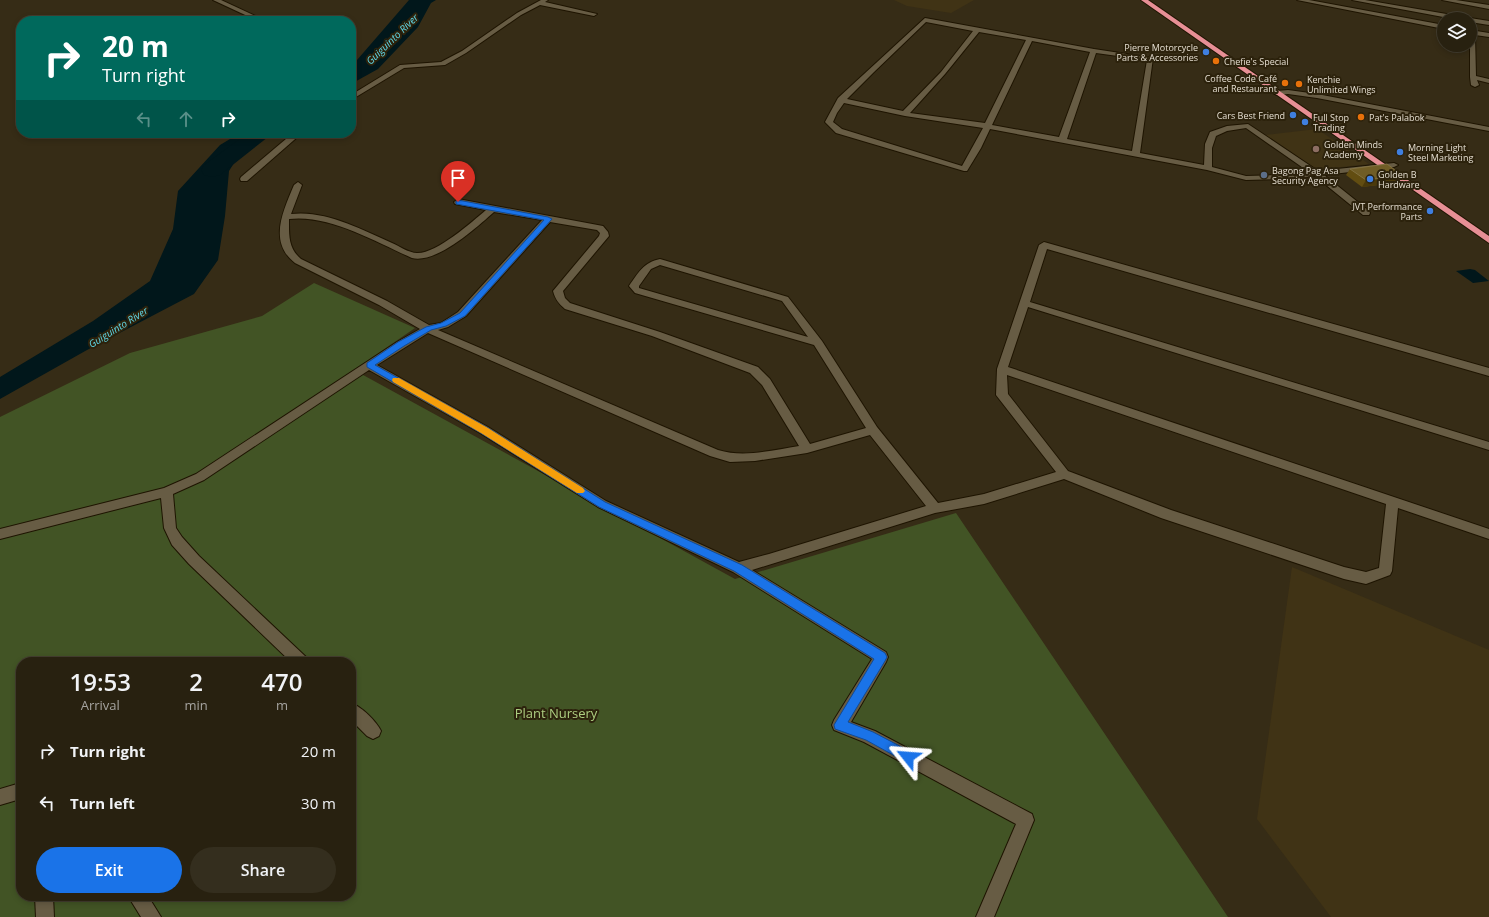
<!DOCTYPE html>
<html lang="en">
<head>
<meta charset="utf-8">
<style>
	body { margin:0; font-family:"Open Sans",sans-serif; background:#342e1e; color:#f1f3f6; height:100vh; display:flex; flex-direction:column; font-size:15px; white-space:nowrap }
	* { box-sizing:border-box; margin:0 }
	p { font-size:13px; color:#a5a39f }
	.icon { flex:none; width:22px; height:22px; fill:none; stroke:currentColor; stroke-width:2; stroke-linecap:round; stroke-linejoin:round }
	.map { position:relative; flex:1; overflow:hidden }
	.sheet { position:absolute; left:16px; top:657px; width:340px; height:244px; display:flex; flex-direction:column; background:#282110; border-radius:16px; box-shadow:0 2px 6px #0003,0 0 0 1px #443e30 }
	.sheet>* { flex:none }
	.banner { position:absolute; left:16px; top:16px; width:340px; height:122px; border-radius:16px; box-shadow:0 2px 6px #0003,0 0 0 1px #443e30; background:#00695c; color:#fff; overflow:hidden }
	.controls { position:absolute; left:1437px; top:12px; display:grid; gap:8px }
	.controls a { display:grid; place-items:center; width:40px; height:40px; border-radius:50%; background:#282110; box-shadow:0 2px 6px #0003,0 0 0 1px #443e30; font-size:20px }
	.pin { position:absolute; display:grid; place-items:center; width:34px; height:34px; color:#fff; margin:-41px -17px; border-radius:50% 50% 50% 0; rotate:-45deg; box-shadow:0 0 4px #0007 }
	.pin .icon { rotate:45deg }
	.me { position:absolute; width:44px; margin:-22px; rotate:298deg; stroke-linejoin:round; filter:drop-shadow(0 0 3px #0008) }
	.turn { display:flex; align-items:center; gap:14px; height:84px; padding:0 20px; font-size:18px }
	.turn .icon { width:52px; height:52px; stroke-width:2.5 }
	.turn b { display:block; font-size:28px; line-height:34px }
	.lanes { display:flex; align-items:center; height:38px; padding:0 20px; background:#0003; justify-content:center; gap:20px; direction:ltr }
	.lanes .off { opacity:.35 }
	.eta { display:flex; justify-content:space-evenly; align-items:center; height:68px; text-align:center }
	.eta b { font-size:24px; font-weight:600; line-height:28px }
	.button { display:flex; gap:8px; margin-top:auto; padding:8px 20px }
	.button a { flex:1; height:46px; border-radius:24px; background:#1a73e8; color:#fff; font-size:16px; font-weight:600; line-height:46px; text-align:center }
	.button a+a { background:#342e1e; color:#f1f3f6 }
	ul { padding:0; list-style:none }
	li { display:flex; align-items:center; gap:12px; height:52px; padding:0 20px }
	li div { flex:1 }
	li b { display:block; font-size:15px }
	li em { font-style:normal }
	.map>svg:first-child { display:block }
	.built { fill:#403315 }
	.green { fill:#425425; fill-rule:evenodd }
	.water { fill:#01171b }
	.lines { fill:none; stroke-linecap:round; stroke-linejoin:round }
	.river { fill:#01171b; fill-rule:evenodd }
	.minor-casing { stroke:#1e1401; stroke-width:2 }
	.highway-casing { stroke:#1e1401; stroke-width:2 }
	.minor { fill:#675c44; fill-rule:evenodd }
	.highway { fill:#e78f95; fill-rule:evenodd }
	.wall { fill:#624d11 }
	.shaded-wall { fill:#4a390b }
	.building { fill:#705d26; stroke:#827141 }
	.route { fill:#1a73e8; stroke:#114b97 }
	.slow { fill:#f59e0b }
	.shop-dot { fill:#3f7fe0; stroke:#2c220c; stroke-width:1.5 }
	.food-dot { fill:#e8710a; stroke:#2c220c; stroke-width:1.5 }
	.education-dot { fill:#8d6e63; stroke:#2c220c; stroke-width:1.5 }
	.service-dot { fill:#5c6f8a; stroke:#2c220c; stroke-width:1.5 }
	.labels { text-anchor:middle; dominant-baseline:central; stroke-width:4; stroke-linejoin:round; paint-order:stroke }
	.far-poi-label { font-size:9px; fill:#e5ded1; stroke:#2c220c; text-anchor:start }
	.far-water-label { font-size:10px; font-style:italic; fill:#60d7e6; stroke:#2c220c }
	.near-park-label { font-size:13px; fill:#adce80; stroke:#2c220c }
</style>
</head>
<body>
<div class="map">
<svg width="1489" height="917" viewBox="0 0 1489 917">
	<rect width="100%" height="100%" fill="#362c16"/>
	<g class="built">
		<path d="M894 0H974L951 13 907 6Z"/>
		<path d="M1317 129 1369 164 1314 170 1265 135Z"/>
		<path d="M1292 567 1489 650V917H1331L1257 819Z"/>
	</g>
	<path class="green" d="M314 283 415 328 354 370 735 579 956 513 1228 917H0V417L130 353 262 316ZM21 662H351V896H21Z"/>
	<g class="water">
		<path d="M409 0H436L431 3 418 27 378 69 351 84V64L357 60Z"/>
		<path d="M240 133H262L248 141 229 171 225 216 218 260 194 294 87 350 0 399V377L93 321 150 281 173 229 178 191 220 145Z"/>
		<path d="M1470 269 1475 270 1489 281 1473 283 1456 271Z"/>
	</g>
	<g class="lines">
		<path class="river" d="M248 133H271L268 137 220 175 212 177 204 175 201 170 204 165Z"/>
		<g class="minor-casing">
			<g id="minor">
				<path d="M213 0H221L266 21H258Z"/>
				<path d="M541 0H548L545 2 597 14 594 16 540 5 521 15 466 53 445 65 404 68 351 100V95L400 65 441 62 462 51 517 13Z"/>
				<path d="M1297 0H1309L1444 25V29Z"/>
				<path d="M1352 0H1365L1464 17 1467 19H1454Z"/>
				<path d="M1442 0H1456L1489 5V9Z"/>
				<path d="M925 18 1094 49 1153 58 1140 153 1204 165 1205 144 1210 132 1227 126 1248 124 1318 171 1394 163 1398 165 1394 167 1324 175 1369 211 1370 213 1369 215H1363L1315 176 1284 179 1246 180 1207 170 990 129 981 148 967 171H964L836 133 825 122 838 98ZM926 22 973 31 941 72 903 111 847 99 874 72ZM979 32 1026 40 985 123 910 113 945 74ZM1032 41 1090 52 1059 137 992 125ZM1096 53 1147 60 1132 151 1067 139ZM844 103 905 116 983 128 962 166 842 129 833 122 837 113ZM1246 128 1309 172 1284 175 1246 176 1212 167V148L1216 136 1227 131Z"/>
				<path d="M1470 18 1489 21V25L1470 22V19H1468Z"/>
				<path d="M1470 30 1489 33V37L1475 35 1476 76 1489 79V83L1477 80 1479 85 1475 87 1471 85 1470 77Z"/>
				<path d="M1288 90 1317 94 1489 127V131L1317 98 1288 94 1277 95 1273 93 1277 91Z"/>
				<path d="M293 133H302L247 181H241L240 179 241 177Z"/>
				<path d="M298 182 302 185 291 214C326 210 360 229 392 243 399 246 409 253 417 253 436 254 472 222 486 210L455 204 454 202 458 199 603 226 608 232 609 236 563 291 565 298 570 303 660 332 758 367 770 379 810 444 866 428 814 345 635 293 629 286C638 273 644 262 660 259L788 297 822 341 877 427 938 503 984 494 1056 472 996 395 997 369 1039 245 1044 242 1489 368V376L1047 249 1030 302 1489 442V450L1028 307 1008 367 1489 529V539L1398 508 1392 571 1390 575 1366 584 1344 579 1161 518 1064 479 984 504 935 513 752 570 886 652 888 657 886 662 851 722 875 731 1032 814 1034 820 994 917H976L1016 824 864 742 834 730 832 725 834 720 872 659 733 572 598 507 480 433 369 370 204 480 173 494 176 528 182 537 199 556 306 657 308 662H291L189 564 172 545 164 528 161 498 0 539V529L164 488 196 474 397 342 420 329 379 305 295 263C268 242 283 211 294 185ZM494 212 542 220 458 312 441 323 429 325 387 301 301 259C288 248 289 235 289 219 329 214 376 242 412 258 437 264 477 227 494 212ZM550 222 597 230 600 233 599 236 553 291C555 299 559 304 565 309L652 336 750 373 762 385 799 446C773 450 744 458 718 450L438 330 448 327 466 316ZM660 265 782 301 808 337 639 288V286L651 269ZM428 333 710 456 730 462 755 461 807 453 870 435 926 506 769 554 739 562 606 501 488 427 377 365ZM1007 375 1386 504 1379 568 1366 572 1344 567 1171 510 1068 471 1008 394Z"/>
				<path d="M351 703C362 707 376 721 381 731L379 736 373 739 367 736 351 720Z"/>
				<path d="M17 784 21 785V801L17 800 0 805V789Z"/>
				<path d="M35 896H53L54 917H36Z"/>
				<path d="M128 896H148L161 917H141Z"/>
			</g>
		</g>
		<g class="highway-casing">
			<path id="highway" d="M1141 0H1148L1489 236V243Z"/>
		</g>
		<use href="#minor" class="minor"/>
		<use href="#highway" class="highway"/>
	</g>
	<path class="wall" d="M1350 169 1395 183 1362 187 1346 175Z"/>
	<path class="shaded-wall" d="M1399 176 1395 183 1362 187 1366 180Z"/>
	<path class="building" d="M1387 164 1399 173V176L1366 180 1350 169Z"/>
	<path class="route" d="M458 200 548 217 552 219 465 316 446 326 431 330 404 346 375 365 488 428 605 502 742 565 885 653 887 657 885 661 848 722 873 732 913 753 914 757 913 761 908 763 904 761 866 740 835 729 834 725 874 659 734 571 599 507 481 433 367 367V363L398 342 426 327 441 323 460 313 544 220 456 204V201Z"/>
	<path class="slow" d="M393 378H399L488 428 583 488 585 491 583 493H577L481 433 393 382 392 380Z"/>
	<g class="shop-dot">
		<circle cx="1206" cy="52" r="4"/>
		<circle cx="1293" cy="115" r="4"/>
		<circle cx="1305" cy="122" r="4"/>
		<circle cx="1400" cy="152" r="4"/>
		<circle cx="1370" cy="179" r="4"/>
		<circle cx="1430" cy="211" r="4"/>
	</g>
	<g class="food-dot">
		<circle cx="1216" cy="61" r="4"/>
		<circle cx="1285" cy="83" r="4"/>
		<circle cx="1299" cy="84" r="4"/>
		<circle cx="1361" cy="117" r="4"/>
	</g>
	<circle class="education-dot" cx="1316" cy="149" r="4"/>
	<circle class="service-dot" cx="1264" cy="175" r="4"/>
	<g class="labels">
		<g class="far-poi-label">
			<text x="1198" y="47" text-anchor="end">Pierre Motorcycle<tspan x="1198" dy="10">Parts &amp; Accessories</tspan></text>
			<text x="1224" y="61">Chefie's Special</text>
			<text x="1277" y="78" text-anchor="end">Coffee Code Café<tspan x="1277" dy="10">and Restaurant</tspan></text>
			<text x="1307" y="79">Kenchie<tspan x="1307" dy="10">Unlimited Wings</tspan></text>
			<text x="1285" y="115" text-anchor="end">Cars Best Friend</text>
			<text x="1313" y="117">Full Stop<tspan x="1313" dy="10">Trading</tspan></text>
			<text x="1369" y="117">Pat's Palabok</text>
			<text x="1324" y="144">Golden Minds<tspan x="1324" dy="10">Academy</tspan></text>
			<text x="1408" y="147">Morning Light<tspan x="1408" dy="10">Steel Marketing</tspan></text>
			<text x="1272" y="170">Bagong Pag Asa<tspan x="1272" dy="10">Security Agency</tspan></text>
			<text x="1378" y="174">Golden B<tspan x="1378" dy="10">Hardware</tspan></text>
			<text x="1422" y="206" text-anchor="end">JVT Performance<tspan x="1422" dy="10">Parts</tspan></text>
		</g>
		<g class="far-water-label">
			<text transform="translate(392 39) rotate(-44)">Guiguinto River</text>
			<text transform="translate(118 327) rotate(-32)">Guiguinto River</text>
		</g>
		<g class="near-park-label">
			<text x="556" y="713">Plant Nursery</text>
		</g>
	</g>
</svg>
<div class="controls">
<a><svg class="icon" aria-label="layers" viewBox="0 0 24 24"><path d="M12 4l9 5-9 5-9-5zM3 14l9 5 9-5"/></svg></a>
</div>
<div class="pin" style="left:458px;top:202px;background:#d93025"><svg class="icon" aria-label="arrive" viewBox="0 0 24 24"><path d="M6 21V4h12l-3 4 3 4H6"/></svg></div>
<svg class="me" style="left:908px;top:757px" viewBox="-20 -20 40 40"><path d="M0-17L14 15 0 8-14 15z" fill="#1a73e8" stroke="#fff" stroke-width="4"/></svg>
<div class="banner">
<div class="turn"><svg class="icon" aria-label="right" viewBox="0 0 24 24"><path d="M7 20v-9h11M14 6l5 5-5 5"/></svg><div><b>20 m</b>Turn right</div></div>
<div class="lanes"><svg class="icon off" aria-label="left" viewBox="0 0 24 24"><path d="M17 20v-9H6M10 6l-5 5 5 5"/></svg><svg class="icon off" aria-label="ahead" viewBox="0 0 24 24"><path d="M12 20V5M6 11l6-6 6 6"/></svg><svg class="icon" aria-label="right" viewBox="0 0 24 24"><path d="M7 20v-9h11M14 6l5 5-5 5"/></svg></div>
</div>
<section class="sheet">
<div class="eta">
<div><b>19:53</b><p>Arrival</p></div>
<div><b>2</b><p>min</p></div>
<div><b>470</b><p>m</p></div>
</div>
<ul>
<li><svg class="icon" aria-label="right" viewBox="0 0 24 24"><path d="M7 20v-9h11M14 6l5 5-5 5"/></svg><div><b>Turn right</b></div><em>20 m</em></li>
<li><svg class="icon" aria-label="left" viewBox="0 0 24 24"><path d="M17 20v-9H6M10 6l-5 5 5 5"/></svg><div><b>Turn left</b></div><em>30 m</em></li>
</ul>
<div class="button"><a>Exit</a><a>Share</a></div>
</section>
</div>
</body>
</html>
